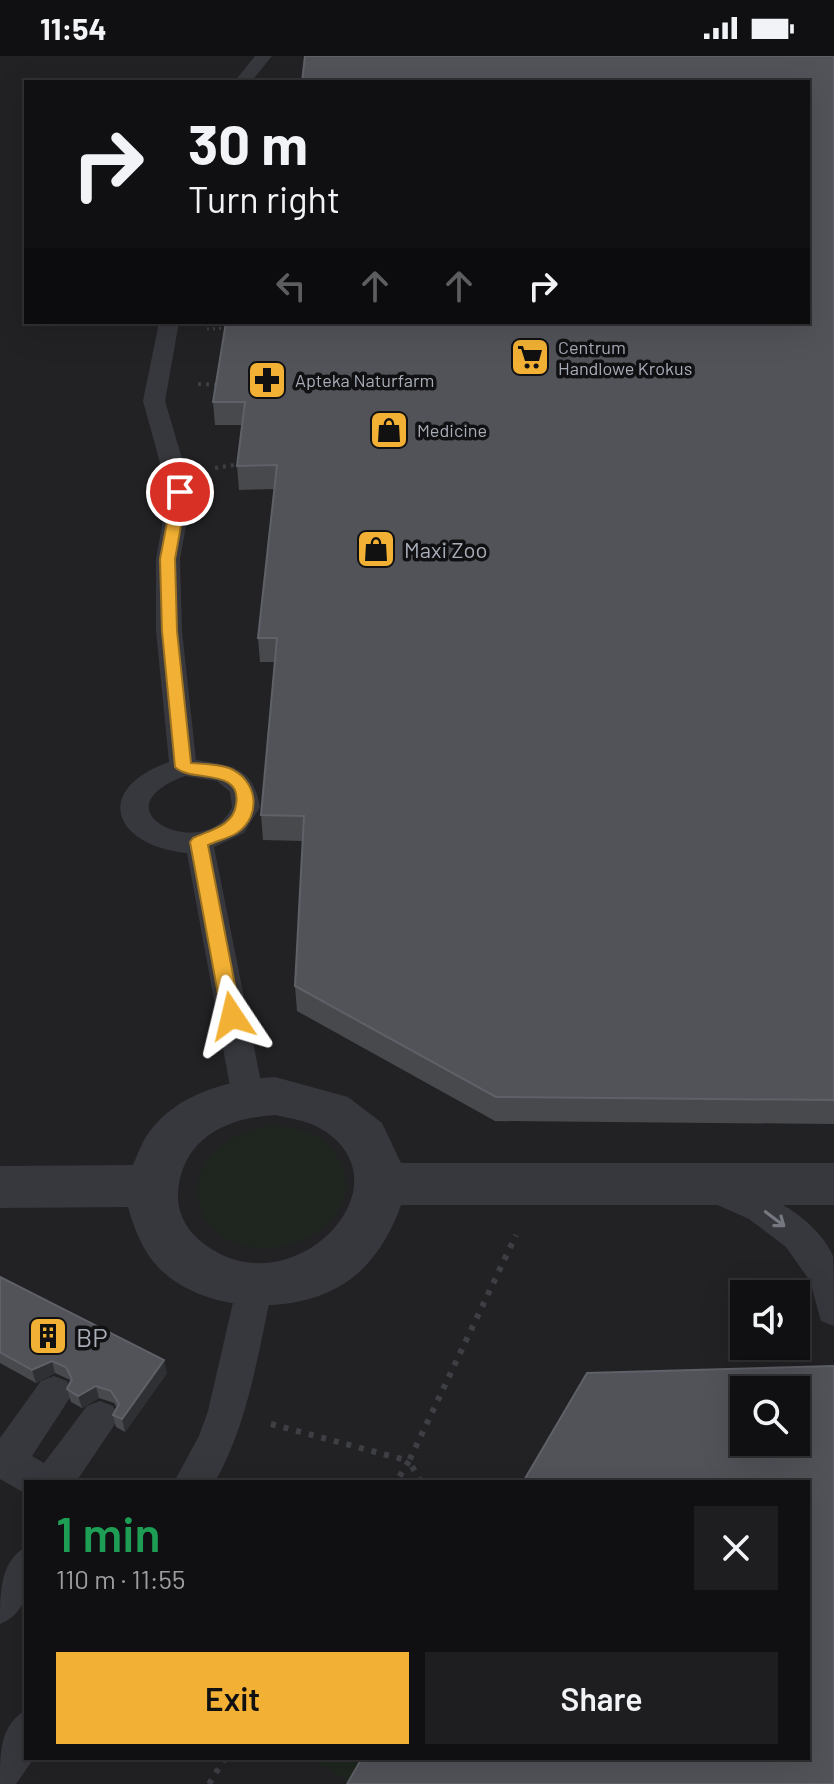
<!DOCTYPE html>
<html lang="en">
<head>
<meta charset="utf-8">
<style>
	body { margin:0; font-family:Barlow,sans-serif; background:#1e1e20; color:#f1f3f6; height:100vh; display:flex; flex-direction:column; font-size:30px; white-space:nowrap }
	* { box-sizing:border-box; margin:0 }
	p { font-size:26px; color:#9c9d9f }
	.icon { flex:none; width:44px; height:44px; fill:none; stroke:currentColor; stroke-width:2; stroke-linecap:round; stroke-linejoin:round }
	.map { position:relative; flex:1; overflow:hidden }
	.side { position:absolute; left:24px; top:1424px; width:786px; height:280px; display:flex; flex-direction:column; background:#101012; border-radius:0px; box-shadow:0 8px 32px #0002,0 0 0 2px #303032 }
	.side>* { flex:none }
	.top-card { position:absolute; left:24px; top:24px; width:786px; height:244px; border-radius:0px; box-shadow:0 8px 32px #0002,0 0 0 2px #303032; background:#101012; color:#f1f3f6; overflow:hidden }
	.fabs { position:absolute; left:730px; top:1224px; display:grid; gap:16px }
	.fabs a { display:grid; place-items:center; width:80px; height:80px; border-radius:0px; background:#101012; box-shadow:0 8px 32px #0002,0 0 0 2px #303032; font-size:40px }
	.pin { position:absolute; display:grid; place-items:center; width:68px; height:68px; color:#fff; margin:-34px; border:4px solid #fff; border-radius:50%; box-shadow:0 2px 8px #0007 }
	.me { position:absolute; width:88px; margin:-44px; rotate:350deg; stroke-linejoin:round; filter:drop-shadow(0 0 6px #0008) }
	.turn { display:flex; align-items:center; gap:28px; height:168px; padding:0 32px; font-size:36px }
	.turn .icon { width:104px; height:104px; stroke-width:2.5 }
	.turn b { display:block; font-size:56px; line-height:68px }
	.lanes { display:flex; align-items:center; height:76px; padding:0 32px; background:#0003; justify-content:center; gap:40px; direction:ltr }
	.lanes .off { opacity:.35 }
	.round { display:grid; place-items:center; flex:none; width:84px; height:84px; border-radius:0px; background:#1e1e20 }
	.overview { display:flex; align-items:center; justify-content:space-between; height:136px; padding:0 32px }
	h1 { font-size:48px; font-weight:600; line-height:60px; color:#1e9e55 }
	.cta { display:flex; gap:16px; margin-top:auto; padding:16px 32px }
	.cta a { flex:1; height:92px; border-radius:0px; background:#f2b134; color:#111; font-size:32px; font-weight:600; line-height:92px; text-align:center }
	.cta a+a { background:#1e1e20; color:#f1f3f6 }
	.status { display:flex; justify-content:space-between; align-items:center; height:56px; padding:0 40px; background:#101012; direction:ltr }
	.status svg { height:22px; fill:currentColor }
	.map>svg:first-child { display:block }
	.built { fill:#222225; fill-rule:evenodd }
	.green { fill:#1e261f }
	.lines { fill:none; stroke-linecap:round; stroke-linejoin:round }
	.path-far2 { stroke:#3d3f44; stroke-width:3; stroke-dasharray:2 4; stroke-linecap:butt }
	.path-far1 { stroke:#3d3f44; stroke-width:4; stroke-dasharray:3 5; stroke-linecap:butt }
	.path { stroke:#3d3f44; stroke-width:6; stroke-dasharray:5 8; stroke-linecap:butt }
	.lane { fill:#37383d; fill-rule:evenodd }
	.street { fill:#37383d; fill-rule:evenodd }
	.wall { fill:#47494d }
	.shaded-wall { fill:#2f3033 }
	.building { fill:#525359; stroke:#5f6168; stroke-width:2; fill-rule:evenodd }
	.oneway { stroke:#757881 }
	.route { fill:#f2b134; stroke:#9d7322; stroke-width:2 }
	.labels { text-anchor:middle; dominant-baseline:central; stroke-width:7; stroke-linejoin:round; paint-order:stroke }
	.far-poi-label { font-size:18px; fill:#a8adb8; stroke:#111113; text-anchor:start }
	.poi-label { font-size:22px; fill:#a8adb8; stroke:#111113; text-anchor:start }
	.near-poi-label { font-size:26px; fill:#a8adb8; stroke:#111113; text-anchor:start }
</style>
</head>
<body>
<div class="status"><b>11:54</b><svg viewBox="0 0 49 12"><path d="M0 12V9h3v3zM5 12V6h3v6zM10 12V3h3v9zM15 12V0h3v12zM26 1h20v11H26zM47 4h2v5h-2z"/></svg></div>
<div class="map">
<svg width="834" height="1728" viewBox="0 0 834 1728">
	<rect width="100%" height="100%" fill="#161618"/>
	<path class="built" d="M0 0H834V1728H0ZM26 26H808V266H26ZM744 1238H796V1290H744ZM744 1334H796V1386H744ZM26 1426H808V1702H26Z"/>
	<g class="green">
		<path d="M271 1069C285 1071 300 1072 313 1078 341 1093 356 1127 338 1155 325 1174 306 1186 283 1190 186 1208 158 1089 271 1069Z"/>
		<path d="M309 1702H368L354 1728Z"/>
	</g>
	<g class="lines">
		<path class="path-far2" d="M207 273 229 272"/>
		<g class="path-far1">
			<path d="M198 328 220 329"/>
			<path d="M215 412 241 408"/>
		</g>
		<g class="path">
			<path d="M271 1368 409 1405 396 1426"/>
			<path d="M421 1426 409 1405 516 1179"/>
			<path d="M209 1728 225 1702"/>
		</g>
		<g class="lane">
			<path d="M255 0H272L251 26H234Z"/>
			<path d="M159 266H179L165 345 192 436 180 503 182 575 196 704C232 709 253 711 260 751L244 777 214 791 264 1041 260 1050 248 1054 236 1050 232 1041 187 797C114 790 91 734 169 706L156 575V503L168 436 143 345ZM185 720 217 725 230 736 232 751C207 809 91 755 185 720Z"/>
			<path d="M716 1119C757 1133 814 1157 833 1200 834 1214 834 1254 834 1270L821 1265 810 1225 786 1191 749 1163 704 1143 699 1133 704 1123Z"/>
			<path d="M255 1214 268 1218 273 1229C258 1297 249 1365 215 1426H174L199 1380 208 1355 237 1229 242 1218Z"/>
			<path d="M54 1320 67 1325 73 1337 32 1400 44 1407 87 1350 100 1345 113 1350 119 1362 76 1426H26V1438L0 1423V1382L41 1325Z"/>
			<path d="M26 1491C26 1523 34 1554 0 1568 0 1537 0 1505 26 1491Z"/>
			<path d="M26 1654V1702H34L16 1728H0C0 1696 0 1669 26 1654Z"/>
		</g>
		<path class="street" d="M275 1021 348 1041 382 1067 401 1107H834V1149H401C391 1178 372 1210 345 1227 293 1261 202 1257 158 1211 142 1194 134 1172 128 1151L0 1152V1110L133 1109C138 1098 142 1085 150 1075 179 1037 229 1024 275 1021ZM275 1059C288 1062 304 1064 316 1070 421 1125 286 1265 196 1181 184 1170 177 1153 178 1137 182 1083 225 1062 275 1059Z"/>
	</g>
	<g class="wall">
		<path d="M834 0V1068L495 1065 297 955 295 930 303 785 263 784 261 759 275 606H260L258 582 275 433 239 434 237 410 242 369H215L213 346 808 266Z"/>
		<path d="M0 1221 167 1317 125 1376 116 1371 113 1359 117 1352 114 1347 99 1342 82 1352 71 1346 67 1333 71 1326 70 1324 55 1317 36 1327 0 1307Z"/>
	</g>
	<g class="shaded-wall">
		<path d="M164 1304 167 1317 125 1376 122 1363Z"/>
		<path d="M52 1305 55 1317 36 1327 32 1314Z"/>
		<path d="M96 1330 99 1342 82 1352 78 1340Z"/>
	</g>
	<g class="building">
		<path d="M305 0H834V1044L496 1041 295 930 304 760 261 759 277 582H258L277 409 237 410 245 346H213L226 266H808V26H302Z"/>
		<path d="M0 1221 164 1304 122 1363 113 1359 119 1348 111 1335 96 1330 78 1340 67 1333 72 1323 66 1311 52 1305 32 1314 0 1296Z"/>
		<path d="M834 1310V1728H347L362 1702H808V1426H523L587 1317ZM744 1334H796V1386H744Z"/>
	</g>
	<defs><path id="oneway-shaft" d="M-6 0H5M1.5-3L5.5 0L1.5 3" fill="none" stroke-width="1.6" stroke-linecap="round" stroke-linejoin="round" transform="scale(2)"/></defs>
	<use class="oneway" href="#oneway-shaft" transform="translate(775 1163) rotate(37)"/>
	<path class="route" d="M180 432 187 436 175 503 177 575 191 707C203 708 217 708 229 712 257 723 263 759 237 777 229 782 217 785 208 789L241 960 232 967 222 960 190 786 193 782C210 774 233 770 236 749 243 711 191 727 175 711L162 575 160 503 173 436Z"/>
	<defs>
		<g id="supermarket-square" transform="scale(2)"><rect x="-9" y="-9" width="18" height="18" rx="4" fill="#f2b134" stroke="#111113"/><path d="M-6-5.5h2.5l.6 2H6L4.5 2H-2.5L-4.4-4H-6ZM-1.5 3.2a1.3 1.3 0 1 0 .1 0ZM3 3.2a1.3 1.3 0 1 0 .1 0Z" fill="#111"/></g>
		<g id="pharmacy-square" transform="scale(2)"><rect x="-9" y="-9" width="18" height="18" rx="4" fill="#f2b134" stroke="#111113"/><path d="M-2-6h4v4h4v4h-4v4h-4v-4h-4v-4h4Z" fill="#111"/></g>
		<g id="shop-square" transform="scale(2)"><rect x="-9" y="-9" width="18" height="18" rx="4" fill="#f2b134" stroke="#111113"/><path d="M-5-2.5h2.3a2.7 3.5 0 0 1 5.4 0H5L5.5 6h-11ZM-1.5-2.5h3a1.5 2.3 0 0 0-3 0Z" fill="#111"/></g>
		<g id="building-square" transform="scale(2)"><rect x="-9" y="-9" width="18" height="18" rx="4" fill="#f2b134" stroke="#111113"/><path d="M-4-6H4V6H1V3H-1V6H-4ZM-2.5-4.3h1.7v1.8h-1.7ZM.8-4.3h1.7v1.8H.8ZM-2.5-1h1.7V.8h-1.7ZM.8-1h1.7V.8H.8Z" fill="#111"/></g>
	</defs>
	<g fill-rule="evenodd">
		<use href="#supermarket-square" x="530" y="301"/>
		<use href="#pharmacy-square" x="267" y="324"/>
		<use href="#shop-square" x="389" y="374"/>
		<use href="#shop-square" x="376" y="493"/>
		<use href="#building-square" x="48" y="1280"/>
	</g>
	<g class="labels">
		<g class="far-poi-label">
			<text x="558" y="291">Centrum<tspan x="558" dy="21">Handlowe Krokus</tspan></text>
			<text x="295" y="324">Apteka Naturfarm</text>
			<text x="417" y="374">Medicine</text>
		</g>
		<g class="poi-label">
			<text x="404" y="493">Maxi Zoo</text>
		</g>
		<g class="near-poi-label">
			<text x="76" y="1280">BP</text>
		</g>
	</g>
</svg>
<div class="fabs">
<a><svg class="icon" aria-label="sound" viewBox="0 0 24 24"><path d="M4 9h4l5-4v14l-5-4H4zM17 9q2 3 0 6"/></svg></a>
<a><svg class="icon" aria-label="search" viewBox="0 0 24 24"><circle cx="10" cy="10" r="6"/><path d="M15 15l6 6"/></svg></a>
</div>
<div class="pin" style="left:180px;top:436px;background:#d93025"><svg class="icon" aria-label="arrive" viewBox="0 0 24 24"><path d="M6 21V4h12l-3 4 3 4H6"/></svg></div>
<svg class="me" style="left:232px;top:960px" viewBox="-20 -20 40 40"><path d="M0-17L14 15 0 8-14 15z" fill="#f2b134" stroke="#fff" stroke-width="4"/></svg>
<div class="top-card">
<div class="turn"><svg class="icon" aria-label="right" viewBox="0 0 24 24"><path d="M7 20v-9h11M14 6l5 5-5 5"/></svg><div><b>30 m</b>Turn right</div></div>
<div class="lanes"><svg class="icon off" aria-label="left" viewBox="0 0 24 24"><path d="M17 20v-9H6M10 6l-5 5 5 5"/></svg><svg class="icon off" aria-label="ahead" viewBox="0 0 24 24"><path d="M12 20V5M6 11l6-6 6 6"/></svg><svg class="icon off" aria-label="ahead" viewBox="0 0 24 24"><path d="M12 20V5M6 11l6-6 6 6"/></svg><svg class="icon" aria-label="right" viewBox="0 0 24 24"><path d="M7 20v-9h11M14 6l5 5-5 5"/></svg></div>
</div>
<section class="side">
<div class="overview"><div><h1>1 min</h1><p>110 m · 11:55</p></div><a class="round"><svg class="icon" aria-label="close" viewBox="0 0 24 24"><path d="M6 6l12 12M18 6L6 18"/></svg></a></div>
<div class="cta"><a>Exit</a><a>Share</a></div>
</section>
</div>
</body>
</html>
